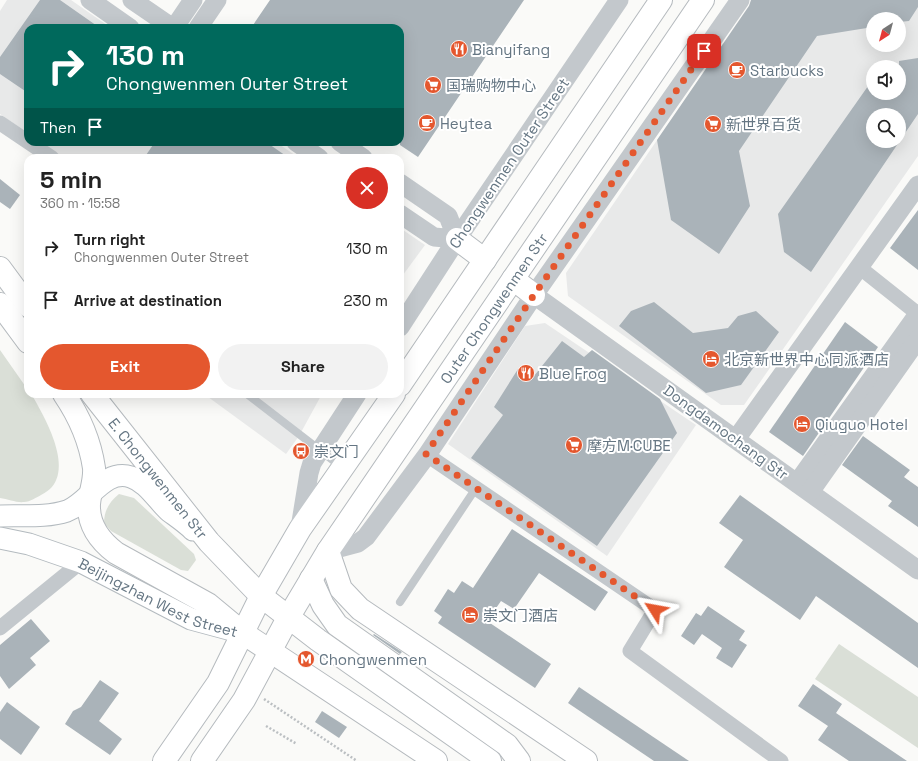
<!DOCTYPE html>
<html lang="en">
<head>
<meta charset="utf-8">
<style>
	body { margin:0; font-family:"Space Grotesk","Noto Sans SC",sans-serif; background:#f2f2f2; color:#222; height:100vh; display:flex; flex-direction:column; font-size:15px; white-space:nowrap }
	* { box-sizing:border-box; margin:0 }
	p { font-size:13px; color:#767676 }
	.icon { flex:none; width:22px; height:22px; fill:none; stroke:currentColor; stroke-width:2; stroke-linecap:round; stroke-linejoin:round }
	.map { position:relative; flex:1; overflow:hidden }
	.sheet { position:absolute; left:24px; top:154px; width:380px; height:244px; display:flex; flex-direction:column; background:#fff; border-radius:12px; box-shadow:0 4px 16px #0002 }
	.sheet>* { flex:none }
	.banner { position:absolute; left:24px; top:24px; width:380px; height:122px; border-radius:12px; box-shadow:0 4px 16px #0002; background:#00695c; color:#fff; overflow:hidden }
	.needle { width:26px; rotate:216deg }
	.controls { position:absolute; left:866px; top:12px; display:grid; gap:8px }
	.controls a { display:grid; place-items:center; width:40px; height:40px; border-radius:50%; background:#fff; box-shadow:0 4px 16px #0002; font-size:20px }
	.pin { position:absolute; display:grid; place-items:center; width:34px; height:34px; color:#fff; margin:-17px; border-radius:8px; box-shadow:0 2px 6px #0006 }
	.me { position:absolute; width:44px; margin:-22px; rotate:304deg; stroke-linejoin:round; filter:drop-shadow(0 0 3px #0008) }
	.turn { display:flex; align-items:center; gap:14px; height:84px; padding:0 16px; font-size:18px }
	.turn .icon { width:52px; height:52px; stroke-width:2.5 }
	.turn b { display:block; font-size:28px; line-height:34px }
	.then { display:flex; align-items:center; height:38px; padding:0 16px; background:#0003; gap:8px; font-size:15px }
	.round { display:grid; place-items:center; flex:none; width:42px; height:42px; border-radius:21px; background:#f2f2f2 }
	.head { display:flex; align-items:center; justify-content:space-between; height:68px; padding:0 16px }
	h1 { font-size:24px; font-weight:600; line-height:30px }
	.button { display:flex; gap:8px; margin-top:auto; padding:8px 16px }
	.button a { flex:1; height:46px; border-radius:24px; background:#e4572e; color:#fff; font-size:16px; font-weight:600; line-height:46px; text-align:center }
	.button a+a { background:#f2f2f2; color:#222 }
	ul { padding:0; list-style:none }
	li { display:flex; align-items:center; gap:12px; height:52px; padding:0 16px }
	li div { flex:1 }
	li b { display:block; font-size:15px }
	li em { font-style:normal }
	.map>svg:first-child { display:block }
	.built { fill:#e8e9e9; fill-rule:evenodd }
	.green { fill:#dadfd7 }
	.building { fill:#aab3b9; fill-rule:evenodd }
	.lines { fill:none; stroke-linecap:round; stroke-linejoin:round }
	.secondary-casing { stroke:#b3babf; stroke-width:23 }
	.primary-casing { stroke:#b5babe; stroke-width:24 }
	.path { stroke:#bbbfc2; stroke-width:2.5; stroke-dasharray:2 2; stroke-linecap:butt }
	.service { stroke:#c3c8cc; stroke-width:8 }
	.minor { stroke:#c3c8cc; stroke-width:15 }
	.tertiary { stroke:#c3c8cc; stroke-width:19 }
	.secondary { stroke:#fff; stroke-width:21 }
	.primary { stroke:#fff; stroke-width:22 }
	.route { stroke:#e4572e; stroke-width:7; stroke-dasharray:0 12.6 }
	.labels { text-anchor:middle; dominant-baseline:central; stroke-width:4; stroke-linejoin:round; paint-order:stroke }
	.poi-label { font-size:15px; fill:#657683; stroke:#fff; text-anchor:start }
	.street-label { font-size:15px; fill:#657683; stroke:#fff }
</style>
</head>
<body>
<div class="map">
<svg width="918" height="761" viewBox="0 0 918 761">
	<rect width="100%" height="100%" fill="#fafaf8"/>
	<g class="built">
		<path d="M7 0H71L111 28H28V133L0 114V11Z"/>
		<path d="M753 0H918V156L744 405H721L568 296 566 273ZM873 19H899V45H873ZM873 67H899V93H873ZM873 115H899V141H873Z"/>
		<path d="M41 142H276L299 158H64Z"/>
		<path d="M400 228 425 245 400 279Z"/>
		<path d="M545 323 696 425 607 556 448 444 525 326Z"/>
		<path d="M204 394H322L299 436 286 454Z"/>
	</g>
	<g class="green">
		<path d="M0 350 28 390V394H31L33 397C47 421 79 478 41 495 37 497 30 502 24 502 17 503 8 499 0 498Z"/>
		<path d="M119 494 134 498 194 554 196 560 188 571 181 570 111 531 104 523C104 511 109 502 119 494Z"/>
		<path d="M839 644 918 697V748L815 679Z"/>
	</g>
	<g class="building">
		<path d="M40 0H60L100 28H28V93L0 74V57Z"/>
		<path d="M270 0H524L418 157 400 145V28H251Z"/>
		<path d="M751 0H918V7L909 21 899 22V19H873V27L817 36 739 151 750 206 719 254 671 220 657 140 749 6Z"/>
		<path d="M918 58V114L811 272 784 252 778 214 873 79V93H899V61ZM873 115H899V141H873Z"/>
		<path d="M155 142H266L289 158H144Z"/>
		<path d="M0 179 20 195 10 209 0 202Z"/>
		<path d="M918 210V270L890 248Z"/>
		<path d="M654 302 693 333 728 328 738 316 756 311 779 332 741 385 706 393 619 326 631 311Z"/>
		<path d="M845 322 878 347 803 456 769 432Z"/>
		<path d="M562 341 584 357 592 350 660 399 677 433 597 546 471 458 503 415 494 407 518 369 534 376Z"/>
		<path d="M863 436 910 470 904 477 918 487V527L888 506 892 501 842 465Z"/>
		<path d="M740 495 918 623V668L816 596 800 620 724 567 743 540 719 523Z"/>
		<path d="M512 529 608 592 595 611 539 573 514 609 501 601 487 621 551 664 535 688 438 623 442 617 434 611 448 589 454 593 462 581 473 588Z"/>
		<path d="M708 606 745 631 739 640 747 645 732 668 716 658 722 648 702 634 694 645 681 636 696 613 701 616Z"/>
		<path d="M31 619 50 641 30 658 36 665 9 689 0 676V645Z"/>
		<path d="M374 634 402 652 400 654 373 635Z"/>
		<path d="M100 680 119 693 99 721 122 739 110 755 65 724 73 711 81 707Z"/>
		<path d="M813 684 842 704 836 713 907 761H849L818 740 828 726 798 706Z"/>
		<path d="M579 687 689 761H654L568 703Z"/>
		<path d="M7 702 40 727 21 755 0 739V712Z"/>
		<path d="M322 711 347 727 339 738 315 722Z"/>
	</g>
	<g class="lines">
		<g class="secondary-casing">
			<g id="secondary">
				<path d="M0 516C21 515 46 518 67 511 89 503 104 468 131 477 147 482 157 500 169 511 177 517 186 523 193 530"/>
				<path id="s1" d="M0 538 29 544 81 562 191 619 243 633"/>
			</g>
		</g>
		<g class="primary-casing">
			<g id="primary">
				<path d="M457 239 485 260"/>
				<path d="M0 268 28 306"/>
				<path d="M513 279 534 295"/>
				<path d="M0 304 28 342"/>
				<path d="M400 385 661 0"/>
				<path d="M64 394C79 416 90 441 94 468 95 481 90 491 89 504 88 525 100 541 116 553L208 604 243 633 436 761"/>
				<path id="s2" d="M92 394 209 542 261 596 318 640 490 761"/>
				<path d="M328 551 341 589 360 609 586 761"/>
				<path d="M311 579 323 605 337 625 507 745 519 761"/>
				<path d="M164 761 218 683 261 596 300 529 394 394"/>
				<path id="s3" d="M202 761 244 700 288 618 328 551 703 0"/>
			</g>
		</g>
		<g class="path">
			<path d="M264 699 357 761"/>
			<path d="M266 726 297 744"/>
		</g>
		<g class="service">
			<path d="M247 394 343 468"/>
			<path d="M400 602 476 488"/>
		</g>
		<g class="minor">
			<path d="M0 123 52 158"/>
			<path d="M859 267 918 314"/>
			<path d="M427 455 655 610 630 651 781 761"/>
			<path d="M0 628 81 562"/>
		</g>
		<g class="tertiary">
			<path d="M90 0 130 28"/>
			<path d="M132 0 173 28"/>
			<path d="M174 28 193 0"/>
			<path d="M198 28 217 0"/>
			<path d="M296 142 319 158"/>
			<path d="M340 142 363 158"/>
			<path d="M400 183 448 216 457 239 434 237 400 214"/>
			<path d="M534 295 918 570"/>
			<path d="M400 327 457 239 619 0"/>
			<path d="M736 439 918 185"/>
			<path d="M797 483 918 314"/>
			<path d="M810 492 918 339"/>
			<path d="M300 528 309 473 312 463 357 394"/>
			<path d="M328 551 358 543 366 537 427 455 534 295 740 0"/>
		</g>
		<use href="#secondary" class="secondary"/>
		<use href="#primary" class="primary"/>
	</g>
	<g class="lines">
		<path class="route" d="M655 610 426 454 534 295 704 51"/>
	</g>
	<defs>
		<g id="restaurant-disc" transform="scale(0.9)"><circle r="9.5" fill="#e4572e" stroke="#fff"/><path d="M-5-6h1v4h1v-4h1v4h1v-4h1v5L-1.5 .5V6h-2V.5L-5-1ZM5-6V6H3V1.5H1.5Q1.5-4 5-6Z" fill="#fff"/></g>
		<g id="cafe-disc" transform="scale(0.9)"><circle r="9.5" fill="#e4572e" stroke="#fff"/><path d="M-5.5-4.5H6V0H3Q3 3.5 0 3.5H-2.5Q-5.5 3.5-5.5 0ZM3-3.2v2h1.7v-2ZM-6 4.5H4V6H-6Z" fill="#fff"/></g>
		<g id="supermarket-disc" transform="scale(0.9)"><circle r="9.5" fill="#e4572e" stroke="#fff"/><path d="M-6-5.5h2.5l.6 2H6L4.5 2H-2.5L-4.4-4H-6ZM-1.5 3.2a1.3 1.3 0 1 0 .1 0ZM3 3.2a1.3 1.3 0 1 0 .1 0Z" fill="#fff"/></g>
		<g id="hotel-disc" transform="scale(0.9)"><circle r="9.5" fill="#e4572e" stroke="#fff"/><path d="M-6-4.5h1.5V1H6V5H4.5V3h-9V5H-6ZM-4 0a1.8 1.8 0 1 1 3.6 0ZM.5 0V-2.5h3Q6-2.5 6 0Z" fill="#fff"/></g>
		<g id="bus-disc" transform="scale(0.9)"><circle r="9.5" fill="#e4572e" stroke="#fff"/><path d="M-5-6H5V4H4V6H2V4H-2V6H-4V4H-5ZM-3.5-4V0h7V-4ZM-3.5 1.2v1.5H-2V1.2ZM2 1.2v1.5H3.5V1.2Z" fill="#fff"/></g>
		<g id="metro-disc" transform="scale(0.9)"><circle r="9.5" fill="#e4572e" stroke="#fff"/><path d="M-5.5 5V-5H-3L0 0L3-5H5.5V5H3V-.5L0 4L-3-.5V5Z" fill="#fff"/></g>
	</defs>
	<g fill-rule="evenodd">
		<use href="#restaurant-disc" x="459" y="49"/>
		<use href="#cafe-disc" x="737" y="70"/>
		<use href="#supermarket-disc" x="433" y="85"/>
		<use href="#cafe-disc" x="427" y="123"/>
		<use href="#supermarket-disc" x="713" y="124"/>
		<use href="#hotel-disc" x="711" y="359"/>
		<use href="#restaurant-disc" x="526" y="373"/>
		<use href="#hotel-disc" x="802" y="424"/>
		<use href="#supermarket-disc" x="574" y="445"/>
		<use href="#bus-disc" x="301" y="451"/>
		<use href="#hotel-disc" x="470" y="615"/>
		<use href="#metro-disc" x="306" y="659"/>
	</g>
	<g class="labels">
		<g class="poi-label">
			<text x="472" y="49">Bianyifang</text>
			<text x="750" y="70">Starbucks</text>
			<text x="446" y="85">国瑞购物中心</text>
			<text x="440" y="123">Heytea</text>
			<text x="726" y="124">新世界百货</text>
			<text x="724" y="359">北京新世界中心同派酒店</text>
			<text x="539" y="373">Blue Frog</text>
			<text x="815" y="424">Qiuguo Hotel</text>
			<text x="587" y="445">摩方M·CUBE</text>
			<text x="314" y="451">崇文门</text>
			<text x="483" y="615">崇文门酒店</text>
			<text x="319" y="659">Chongwenmen</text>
		</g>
		<g class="street-label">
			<text transform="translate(509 163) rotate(-56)">Chongwenmen Outer Street</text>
			<text stroke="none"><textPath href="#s3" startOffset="539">Outer Chongwenmen Str</textPath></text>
			<text transform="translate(726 432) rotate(36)">Dongdamochang Str</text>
			<text stroke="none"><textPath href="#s2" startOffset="107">E. Chongwenmen Str</textPath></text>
			<text stroke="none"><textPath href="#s1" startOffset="170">Beijingzhan West Street</textPath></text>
		</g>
	</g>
</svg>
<div class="controls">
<a><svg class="needle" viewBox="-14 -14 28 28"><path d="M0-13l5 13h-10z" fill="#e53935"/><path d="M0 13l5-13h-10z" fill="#767676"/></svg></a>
<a><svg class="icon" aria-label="sound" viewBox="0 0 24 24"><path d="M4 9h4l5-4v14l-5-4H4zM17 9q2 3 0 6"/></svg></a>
<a><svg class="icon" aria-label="search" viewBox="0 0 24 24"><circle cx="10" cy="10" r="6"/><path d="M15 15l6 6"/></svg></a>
</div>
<div class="pin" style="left:704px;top:51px;background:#d93025"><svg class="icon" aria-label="arrive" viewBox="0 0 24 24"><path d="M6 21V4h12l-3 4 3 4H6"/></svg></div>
<svg class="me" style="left:655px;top:610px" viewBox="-20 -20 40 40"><path d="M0-17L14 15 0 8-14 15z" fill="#e4572e" stroke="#fff" stroke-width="4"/></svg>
<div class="banner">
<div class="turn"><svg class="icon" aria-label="right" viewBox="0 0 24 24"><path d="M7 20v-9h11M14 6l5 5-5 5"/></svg><div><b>130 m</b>Chongwenmen Outer Street</div></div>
<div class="then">Then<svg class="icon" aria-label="arrive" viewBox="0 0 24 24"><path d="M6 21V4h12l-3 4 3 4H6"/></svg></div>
</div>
<section class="sheet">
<div class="head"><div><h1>5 min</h1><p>360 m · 15:58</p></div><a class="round" style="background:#d93025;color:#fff"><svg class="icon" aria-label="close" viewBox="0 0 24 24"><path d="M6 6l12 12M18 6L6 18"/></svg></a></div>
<ul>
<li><svg class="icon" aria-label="right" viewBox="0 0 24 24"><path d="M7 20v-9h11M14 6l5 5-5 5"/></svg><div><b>Turn right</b><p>Chongwenmen Outer Street</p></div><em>130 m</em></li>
<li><svg class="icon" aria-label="arrive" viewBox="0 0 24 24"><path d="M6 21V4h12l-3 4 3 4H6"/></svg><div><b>Arrive at destination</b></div><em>230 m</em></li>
</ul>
<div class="button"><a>Exit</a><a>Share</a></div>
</section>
</div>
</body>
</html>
